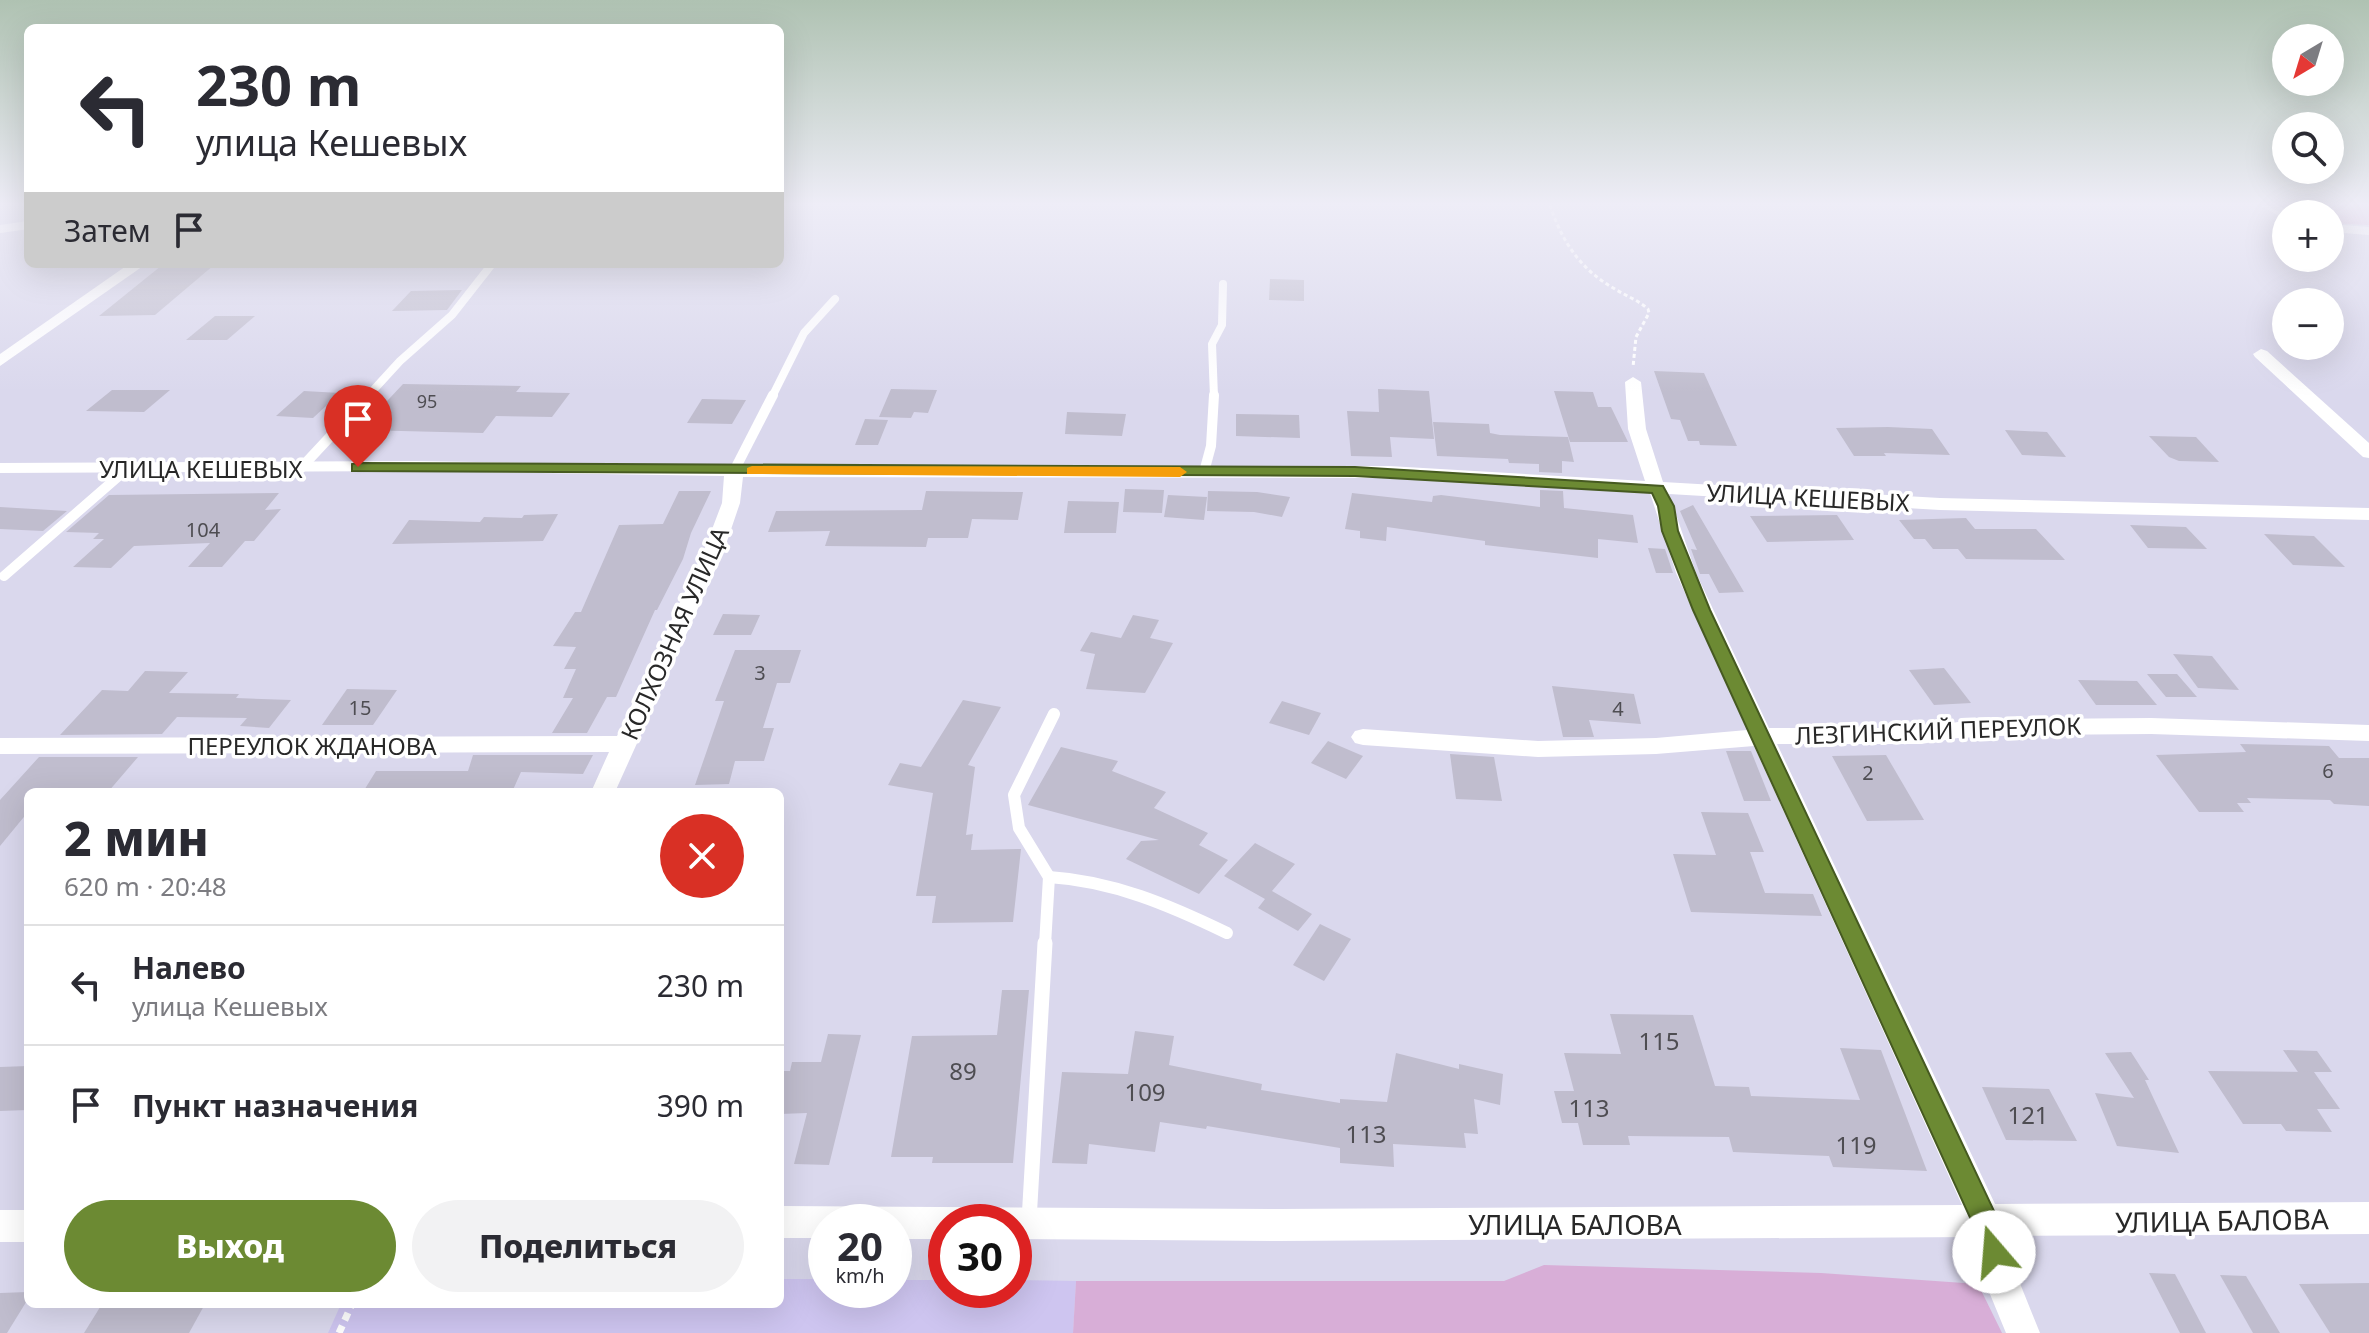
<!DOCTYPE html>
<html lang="ru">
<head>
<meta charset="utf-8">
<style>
	body { margin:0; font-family:"Noto Sans",sans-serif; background:#f2f2f3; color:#2b2b33; height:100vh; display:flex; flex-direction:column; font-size:30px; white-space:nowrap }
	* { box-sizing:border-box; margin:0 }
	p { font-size:26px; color:#7c7c81 }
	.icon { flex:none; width:44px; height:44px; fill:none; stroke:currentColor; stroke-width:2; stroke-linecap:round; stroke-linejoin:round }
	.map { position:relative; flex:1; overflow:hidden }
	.side { position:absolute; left:24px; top:788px; width:760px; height:520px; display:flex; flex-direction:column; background:#fff; border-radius:12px; box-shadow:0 8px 32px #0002 }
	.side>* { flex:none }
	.top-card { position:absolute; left:24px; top:24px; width:760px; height:244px; border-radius:12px; box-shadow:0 8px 32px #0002; background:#fff; color:#2b2b33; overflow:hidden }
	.needle { width:52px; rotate:218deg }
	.controls { position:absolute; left:2272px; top:24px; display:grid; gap:16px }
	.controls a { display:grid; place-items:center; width:72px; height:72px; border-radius:50%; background:#fff; box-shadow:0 8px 32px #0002; font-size:40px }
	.speed { position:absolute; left:808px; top:1204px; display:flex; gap:16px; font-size:40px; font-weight:700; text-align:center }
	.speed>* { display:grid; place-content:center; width:104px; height:104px; border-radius:50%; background:#fff; box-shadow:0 8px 32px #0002; line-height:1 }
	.speed small { font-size:20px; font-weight:400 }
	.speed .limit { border:12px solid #d22; background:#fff; color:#111 }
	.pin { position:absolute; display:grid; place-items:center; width:68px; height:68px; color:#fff; margin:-82px -34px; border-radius:50% 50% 50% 0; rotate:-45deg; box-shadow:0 0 8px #0007 }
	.pin .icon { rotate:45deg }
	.me { position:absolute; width:88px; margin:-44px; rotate:342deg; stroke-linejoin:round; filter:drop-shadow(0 0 6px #0008) }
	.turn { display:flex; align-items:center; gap:28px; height:168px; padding:0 40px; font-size:36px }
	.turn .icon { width:104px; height:104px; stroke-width:2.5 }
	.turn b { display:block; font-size:56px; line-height:68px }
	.then { display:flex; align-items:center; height:76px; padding:0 40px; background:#0003; gap:16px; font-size:30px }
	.round { display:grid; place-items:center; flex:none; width:84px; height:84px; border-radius:42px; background:#f2f2f3 }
	.headline { display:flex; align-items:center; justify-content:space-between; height:136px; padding:0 40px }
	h1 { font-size:48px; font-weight:800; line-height:60px }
	.cta { display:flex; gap:16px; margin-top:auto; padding:16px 40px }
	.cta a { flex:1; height:92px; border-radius:48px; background:#6c8a33; color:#fff; font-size:32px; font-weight:800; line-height:92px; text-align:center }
	.cta a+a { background:#f2f2f3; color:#2b2b33 }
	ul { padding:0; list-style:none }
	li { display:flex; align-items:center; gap:24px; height:120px; padding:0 40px; border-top:2px solid #e1e1e2 }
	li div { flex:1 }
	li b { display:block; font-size:30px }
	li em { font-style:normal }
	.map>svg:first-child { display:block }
	.education { fill:#cec5f0 }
	.cemetery { fill:#d8aed7 }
	.building { fill:#c0bdce }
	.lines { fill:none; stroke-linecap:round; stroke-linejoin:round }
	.path-far1 { stroke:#fff; stroke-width:3; stroke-dasharray:4 3; stroke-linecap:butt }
	.path { stroke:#fff; stroke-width:7; stroke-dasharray:8 6; stroke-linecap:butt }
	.lane-far3 { stroke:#fff; stroke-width:8 }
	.lane-far2 { stroke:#fff; stroke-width:10 }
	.lane-far1 { stroke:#fff; stroke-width:12 }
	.lane { stroke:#fff; stroke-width:15 }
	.street { fill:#fff; fill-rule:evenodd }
	.route { fill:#6c8a33; stroke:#465a21; stroke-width:2 }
	.slow { fill:#f59e0b }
	.labels { text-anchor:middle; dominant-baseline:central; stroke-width:7; stroke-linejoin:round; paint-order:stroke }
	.far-number-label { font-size:18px; fill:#4e4d52 }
	.number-label { font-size:20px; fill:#4e4d52 }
	.street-label { font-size:24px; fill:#282828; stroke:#fff }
	.near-number-label { font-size:24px; fill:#4e4d52 }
	.near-street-label { font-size:28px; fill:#282828; stroke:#fff }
</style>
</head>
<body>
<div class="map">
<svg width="2369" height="1333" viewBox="0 0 2369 1333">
	<rect width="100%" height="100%" fill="#dad8ed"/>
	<path class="education" d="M780 1279H826V1290H894V1280H946V1290H1014V1280L1076 1281 1073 1333H328L341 1304H780Z"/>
	<g class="cemetery">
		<path d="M2277 205H2369V225L2330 223V214H2297Z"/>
		<path d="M1544 1265 1821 1273 1978 1284 2002 1333H1073L1076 1281H1504Z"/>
	</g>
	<g class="building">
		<path d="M214 265 155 315 99 316 161 266Z"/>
		<path d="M1270 279 1304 280V301L1269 300Z"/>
		<path d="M462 290 447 310 392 311 411 291Z"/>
		<path d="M215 316H255L227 340H186Z"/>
		<path d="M1654 371 1704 373 1737 446 1700 445 1699 441H1688L1680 420 1671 419Z"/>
		<path d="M403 384 521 386 516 392 570 393 552 417 496 416 483 433 360 430Z"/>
		<path d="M891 389 937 390 928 413 914 412 911 418 879 417Z"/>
		<path d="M1378 389 1429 391 1434 439 1390 437 1392 457 1351 456 1347 411 1379 412Z"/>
		<path d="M112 390H170L144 412 86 411Z"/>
		<path d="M304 391 340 393 313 418 276 416Z"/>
		<path d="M1554 391 1593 392 1598 407H1611L1628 442H1570Z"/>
		<path d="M702 399 746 400 732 424 687 423Z"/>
		<path d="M1067 412 1126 414 1122 436 1065 434Z"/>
		<path d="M1236 414 1299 415 1300 438 1236 436Z"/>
		<path d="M865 419 888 420 878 445H855Z"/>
		<path d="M1433 422 1489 424 1490 433 1500 435 1568 437 1574 462 1562 461V473L1539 472V464L1509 463 1508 459 1437 456Z"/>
		<path d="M1888 427 1932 429 1950 455 1884 453 1886 456H1854L1836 428Z"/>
		<path d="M2005 430 2047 432 2066 457 2022 455Z"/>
		<path d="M2149 436 2196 437 2219 462 2179 461 2169 457Z"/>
		<path d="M1125 489 1164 490 1162 513 1123 512Z"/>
		<path d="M1540 490 1563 491 1564 508 1633 515 1638 543 1598 539V558L1485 545V541L1387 527 1386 541 1360 538V531L1345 529 1352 493 1432 502 1433 496 1441 495 1540 507Z"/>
		<path d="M679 491H711L691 533 683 559 657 610H655L616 697H607L587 733H552L573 698H563L576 669H564L576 647 553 646 575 612H581L619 525 663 524Z"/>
		<path d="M926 491 1023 492 1018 520 972 519 968 538H928L926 547 825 546 830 531 768 532 776 511 922 510Z"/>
		<path d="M1208 491 1257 492 1290 497 1282 517 1254 512 1207 511Z"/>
		<path d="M279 493 265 510 281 509 254 541H245L222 567H188L210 543 134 546 111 568 73 567 104 539H93L99 533 66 532 109 495Z"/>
		<path d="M1168 495 1207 497 1204 520 1164 517Z"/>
		<path d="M1068 501 1119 502 1116 533H1064Z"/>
		<path d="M1693 505 1744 592 1719 593 1709 574H1700L1691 549 1697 550 1680 511Z"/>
		<path d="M0 507 67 511 43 531 0 529Z"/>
		<path d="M558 514 543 541 392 544 409 520 480 522 484 517 522 518 524 515Z"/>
		<path d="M1837 515 1854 540 1767 542 1750 516Z"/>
		<path d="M1966 518 1975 529H2036L2065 560 1966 559 1958 549H1933L1925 539H1914L1899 520Z"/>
		<path d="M2130 525 2186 527 2207 549 2148 548Z"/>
		<path d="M2264 534 2314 536 2345 567 2293 565Z"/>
		<path d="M1648 548 1665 549 1673 573H1656Z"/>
		<path d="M723 614 760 615 751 635H713Z"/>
		<path d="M1133 615 1159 620 1150 638 1173 643 1145 693 1086 689 1095 654 1080 651 1091 632 1121 638Z"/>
		<path d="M735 650H801L790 683H777L763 728H774L764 761H735L729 784 695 785 724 701H715Z"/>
		<path d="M2173 654 2212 656 2239 690 2198 688Z"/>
		<path d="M1944 668 1971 703 1934 705 1909 670Z"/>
		<path d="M145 671 188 672 169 693 239 694 236 698 291 700 269 728 240 726 247 718 177 717 162 734 60 735 102 690 128 691Z"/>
		<path d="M2147 674H2177L2197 697H2166Z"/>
		<path d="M2078 680 2137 681 2157 705H2096Z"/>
		<path d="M1552 686 1634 694 1641 724 1589 720 1594 737H1563Z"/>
		<path d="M347 689 397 690 373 725H322Z"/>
		<path d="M963 700 1001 707 968 765 975 767 966 835 973 834 971 850 1021 849 1013 922 932 923 936 896H916L933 793 888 785 900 763 921 767Z"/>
		<path d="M1282 701 1321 713 1309 735 1269 723Z"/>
		<path d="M1328 741 1363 756 1346 779 1311 763Z"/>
		<path d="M2240 744 2329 746 2339 758H2369V806L2334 804 2330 800 2247 798 2251 803H2237L2244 812H2199L2156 755 2246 752Z"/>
		<path d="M1061 747 1118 761 1112 771 1166 792 1154 808 1208 833 1199 845 1228 860 1199 894 1126 859 1141 841 1159 840 1028 805Z"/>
		<path d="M1726 751H1751L1771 801H1744Z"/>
		<path d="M1450 754 1494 757 1502 801 1456 799Z"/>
		<path d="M473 755H593L583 774 521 772 512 792H363L376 771H468Z"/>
		<path d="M1886 755 1924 820 1867 821 1832 756Z"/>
		<path d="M39 757H138L108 792H28V812L0 846V800Z"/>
		<path d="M1701 812 1748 813 1764 852H1750L1765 893 1813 894 1822 916 1691 912 1673 854 1716 855Z"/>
		<path d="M1255 843 1295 864 1272 891 1312 914 1298 931 1258 908 1265 899 1224 876Z"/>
		<path d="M1320 924 1351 939 1324 981 1293 965Z"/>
		<path d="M1002 990H1029L1013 1163H932L933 1157H891L912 1036 997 1035Z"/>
		<path d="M1610 1014 1693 1015 1715 1086 1749 1087 1751 1096 1860 1100 1840 1048 1881 1050 1927 1171 1833 1167 1829 1156 1733 1152 1729 1137 1628 1136 1630 1145H1583L1578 1123H1562L1554 1091H1574L1564 1053 1621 1054Z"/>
		<path d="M1135 1031 1174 1036 1169 1065 1262 1084 1261 1090 1340 1103V1099L1387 1102 1396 1053 1459 1069V1064L1503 1074 1500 1105 1474 1099 1478 1134 1464 1133 1466 1148 1393 1144 1394 1167 1340 1163V1148L1207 1126 1206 1129 1160 1122 1155 1152 1089 1144 1087 1164 1052 1163 1062 1072 1128 1074Z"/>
		<path d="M828 1034 861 1035 829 1165 794 1164 807 1113 780 1114V1071H790L792 1062H821Z"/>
		<path d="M2283 1050 2317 1051 2332 1072H2298Z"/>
		<path d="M2131 1052 2149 1080H2145L2179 1153 2117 1146 2095 1093 2134 1098 2105 1053Z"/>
		<path d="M28 1066V1110L0 1111V1067Z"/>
		<path d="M2208 1071 2314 1072 2340 1109H2317L2332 1132 2286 1131 2281 1124H2243Z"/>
		<path d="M1982 1087 2049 1089 2077 1141 2006 1140Z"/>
		<path d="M2149 1273 2175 1274 2206 1333H2180Z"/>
		<path d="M2220 1275 2246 1276 2280 1333H2253Z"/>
		<path d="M2369 1283V1333H2330L2299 1284Z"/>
		<path d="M28 1292V1299L7 1333H0V1293Z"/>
		<path d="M102 1304H205L189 1333H84Z"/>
	</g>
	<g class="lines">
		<path class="path-far1" d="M1550 205C1562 242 1581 270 1615 289 1626 296 1638 300 1648 309L1649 313 1636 337 1633 367"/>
		<path class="path" d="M339 1333 352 1304"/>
		<g class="lane-far3">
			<path d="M0 229 28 225"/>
			<path d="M367 397 400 361 452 315 492 264"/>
			<path d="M772 397 804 333 835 299"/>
			<path d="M1214 397 1212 344 1222 325 1223 284"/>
		</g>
		<g class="lane-far2">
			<path d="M300 469 369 395"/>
			<path d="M734 471 773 395"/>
			<path d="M1204 472 1211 446 1214 395"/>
			<path d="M4 576 128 468"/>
		</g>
		<g class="lane-far1">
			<path d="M1049 877C1113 881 1169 905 1227 933"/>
			<path d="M1045 945 1049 877 1019 828 1014 795 1054 714"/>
		</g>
		<path class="lane" d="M1029 1221 1045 943"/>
		<g class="street">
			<path d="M2259 205H2277L2293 214 2281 217Z"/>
			<path d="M2330 224 2369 227V235L2330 232Z"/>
			<path d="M129 264H146L0 366V354Z"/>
			<path d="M2261 349 2267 351 2369 443V458L2363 457 2255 357 2253 354Z"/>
			<path d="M1633 377 1641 382 1646 429 1663 482 1940 498 2369 508V520L1940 510 1669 494 1696 573 1769 728H1921L1958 722 2022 719 2151 718 2369 725V741L2151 734 2022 735 1958 738 1921 744H1777L1995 1204 2369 1202V1234L2006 1236 2019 1281 2040 1333H2006L1985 1282 1974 1237 1279 1241 1014 1239V1222H946V1239H894V1222H826V1238H780V1206L1279 1209 1962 1205 1754 746 1656 754 1538 757 1363 745 1355 743 1351 737 1355 731 1363 729 1538 741 1656 738 1747 730 1676 573 1650 493 1389 478 743 477 740 503 723 553 615 792H591L609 752 0 754V738L617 736 703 553 722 503 724 476 415 471 0 473V463L415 461 734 466H1389L1645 481 1628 429 1625 382Z"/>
			<rect x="0" y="1210" width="28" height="32"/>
		</g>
	</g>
	<linearGradient id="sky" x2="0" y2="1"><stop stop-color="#afc2b2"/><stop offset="0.52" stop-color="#eeedf7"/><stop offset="1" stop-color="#eeedf7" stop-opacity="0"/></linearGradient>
	<rect width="2369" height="392" fill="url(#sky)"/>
	<path class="route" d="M358 463 1355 467 1663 486 1674 506 1678 531 1710 610 1995 1213 2008 1252 2004 1262 1994 1266 1984 1262 1973 1224 1693 610 1662 531 1658 506 1652 493 1355 476 352 471V464Z"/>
	<path class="slow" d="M752 466 1180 467 1187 472 1180 477 747 474V468Z"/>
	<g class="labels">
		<g class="far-number-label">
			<text x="427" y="401">95</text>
		</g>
		<g class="number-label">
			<text x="203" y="529">104</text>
			<text x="760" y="672">3</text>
			<text x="360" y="707">15</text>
			<text x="1618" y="708">4</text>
			<text x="2328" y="770">6</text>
			<text x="1868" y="772">2</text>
		</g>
		<g class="street-label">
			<text x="201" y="468">УЛИЦА КЕШЕВЫХ</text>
			<text transform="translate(1808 497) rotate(3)">УЛИЦА КЕШЕВЫХ</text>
			<text transform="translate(674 633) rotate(-66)">КОЛХОЗНАЯ УЛИЦА</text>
			<text transform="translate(1938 730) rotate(-2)">ЛЕЗГИНСКИЙ ПЕРЕУЛОК</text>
			<text x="312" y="745">ПЕРЕУЛОК ЖДАНОВА</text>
		</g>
		<g class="near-number-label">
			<text x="1659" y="1040">115</text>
			<text x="963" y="1070">89</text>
			<text x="1145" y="1091">109</text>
			<text x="1589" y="1107">113</text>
			<text x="2028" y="1114">121</text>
			<text x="1366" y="1133">113</text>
			<text x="1856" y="1144">119</text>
		</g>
		<g class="near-street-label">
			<text transform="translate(2222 1220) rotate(-1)">УЛИЦА БАЛОВА</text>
			<text x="1575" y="1224">УЛИЦА БАЛОВА</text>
		</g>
	</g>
</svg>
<div class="controls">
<a><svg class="needle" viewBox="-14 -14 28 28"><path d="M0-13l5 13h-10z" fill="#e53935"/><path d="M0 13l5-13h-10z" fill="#7c7c81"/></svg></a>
<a><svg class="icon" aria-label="search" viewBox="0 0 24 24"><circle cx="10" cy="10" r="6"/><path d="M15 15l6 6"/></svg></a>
<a>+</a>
<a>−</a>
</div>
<div class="speed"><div>20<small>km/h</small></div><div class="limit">30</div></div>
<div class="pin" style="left:358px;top:467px;background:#d93025"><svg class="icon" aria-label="arrive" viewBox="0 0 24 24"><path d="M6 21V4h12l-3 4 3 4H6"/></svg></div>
<svg class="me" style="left:1994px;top:1252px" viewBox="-20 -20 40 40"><circle r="19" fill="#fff"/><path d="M0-13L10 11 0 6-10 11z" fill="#6c8a33"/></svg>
<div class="top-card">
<div class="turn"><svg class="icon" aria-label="left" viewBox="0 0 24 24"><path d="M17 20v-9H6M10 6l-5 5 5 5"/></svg><div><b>230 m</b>улица Кешевых</div></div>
<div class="then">Затем<svg class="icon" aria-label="arrive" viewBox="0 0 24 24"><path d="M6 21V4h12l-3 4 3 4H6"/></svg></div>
</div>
<section class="side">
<div class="headline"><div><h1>2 мин</h1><p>620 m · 20:48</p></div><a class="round" style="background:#d93025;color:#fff"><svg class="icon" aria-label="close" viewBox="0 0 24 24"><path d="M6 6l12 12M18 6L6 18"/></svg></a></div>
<ul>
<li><svg class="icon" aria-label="left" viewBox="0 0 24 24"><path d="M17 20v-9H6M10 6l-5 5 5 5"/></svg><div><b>Налево</b><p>улица Кешевых</p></div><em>230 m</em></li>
<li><svg class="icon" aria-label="arrive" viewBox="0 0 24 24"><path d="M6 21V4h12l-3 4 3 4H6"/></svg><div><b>Пункт назначения</b></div><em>390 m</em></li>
</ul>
<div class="cta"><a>Выход</a><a>Поделиться</a></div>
</section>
</div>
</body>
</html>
